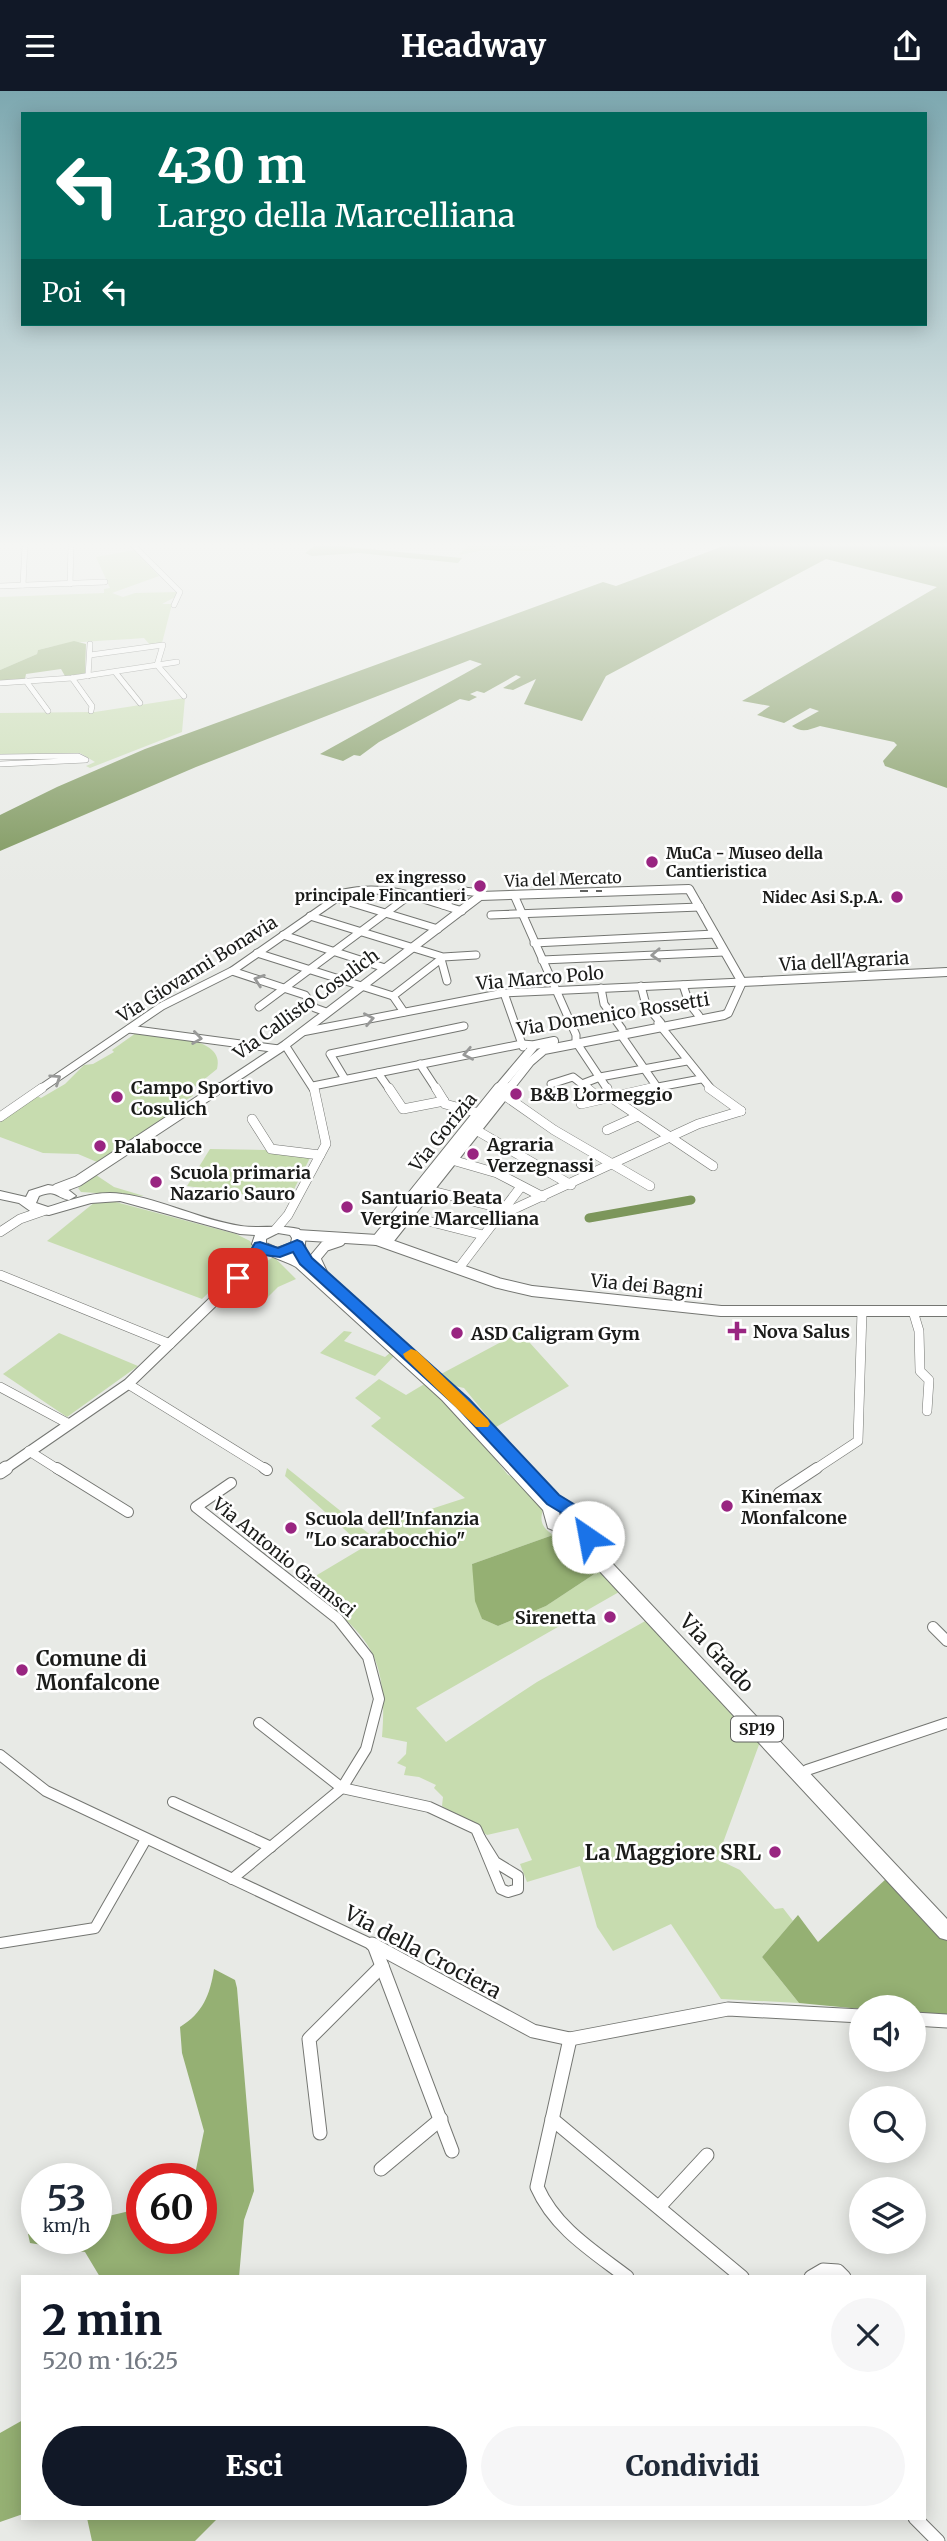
<!DOCTYPE html>
<html lang="it">
<head>
<meta charset="utf-8">
<style>
	body { margin:0; font-family:Merriweather,serif; background:#f6f6f7; color:#1f2937; height:100vh; display:flex; flex-direction:column; font-size:26px; white-space:nowrap }
	* { box-sizing:border-box; margin:0 }
	p { font-size:23px; color:#747a83 }
	.icon { flex:none; width:38px; height:38px; fill:none; stroke:currentColor; stroke-width:2; stroke-linecap:round; stroke-linejoin:round }
	.map { position:relative; flex:1; overflow:hidden }
	.sheet { position:absolute; left:21px; top:2184px; width:905px; height:245px; display:flex; flex-direction:column; background:#fff; border-radius:0px; box-shadow:0 4px 18px #0003 }
	.sheet>* { flex:none }
	.banner { position:absolute; left:21px; top:21px; width:906px; height:214px; border-radius:0px; box-shadow:0 4px 18px #0003; background:#00695c; color:#fff; overflow:hidden }
	.fabs { position:absolute; left:849px; top:1904px; display:grid; gap:14px }
	.fabs a { display:grid; place-items:center; width:77px; height:77px; border-radius:50%; background:#fff; box-shadow:0 4px 18px #0003; font-size:35px }
	.speed { position:absolute; left:21px; top:2072px; display:flex; gap:14px; font-size:35px; font-weight:700; text-align:center }
	.speed>* { display:grid; place-content:center; width:91px; height:91px; border-radius:50%; background:#fff; box-shadow:0 4px 18px #0003; line-height:1 }
	.speed small { font-size:18px; font-weight:400 }
	.speed .limit { border:10px solid #d22; background:#fff; color:#111 }
	.pin { position:absolute; display:grid; place-items:center; width:60px; height:60px; color:#fff; margin:-30px; border-radius:14px; box-shadow:0 4px 10px #0006 }
	.me { position:absolute; width:77px; margin:-38px; rotate:327deg; stroke-linejoin:round; filter:drop-shadow(0 0 5px #0008) }
	.turn { display:flex; align-items:center; gap:24px; height:147px; padding:0 21px; font-size:32px }
	.turn .icon { width:91px; height:91px; stroke-width:2.5 }
	.turn b { display:block; font-size:49px; line-height:60px }
	.then { display:flex; align-items:center; height:66px; padding:0 21px; background:#0003; gap:14px; font-size:26px }
	.round { display:grid; place-items:center; flex:none; width:74px; height:74px; border-radius:37px; background:#f6f6f7 }
	.headline { display:flex; align-items:center; justify-content:space-between; height:119px; padding:0 21px }
	h1 { font-size:42px; font-weight:800; line-height:52px; color:#111827 }
	.primary-button { display:flex; gap:14px; margin-top:auto; padding:14px 21px }
	.primary-button a { flex:1; height:80px; border-radius:42px; background:#111827; color:#fff; font-size:28px; font-weight:800; line-height:80px; text-align:center }
	.primary-button a+a { background:#f6f6f7; color:#1f2937 }
	header { display:flex; justify-content:space-between; align-items:center; height:91px; padding:0 21px; background:#111827; color:#fff; font-size:32px; font-weight:800 }
	.map>svg:first-child { display:block }
	.green { fill:#c7dcaf }
	.forest { fill:#95b073 }
	.water { fill:#7c965b }
	.lines { fill:none; stroke-linecap:round; stroke-linejoin:round }
	.canal { stroke:#7c965b; stroke-width:9 }
	.minor-far4-casing { stroke:#747672; stroke-width:6 }
	.minor-far3-casing { stroke:#747672; stroke-width:9 }
	.minor-far2-casing { stroke:#747672; stroke-width:10 }
	.minor-far1-casing { stroke:#747672; stroke-width:12 }
	.minor-casing { stroke:#747672; stroke-width:15 }
	.tertiary-far2-casing { stroke:#747672; stroke-width:10 }
	.tertiary-far1-casing { stroke:#747672; stroke-width:12 }
	.tertiary-casing { stroke:#747672; stroke-width:15 }
	.primary-casing { stroke:#747672; stroke-width:2 }
	.minor-far4 { stroke:#fff; stroke-width:5 }
	.minor-far3 { stroke:#fff; stroke-width:7 }
	.minor-far2 { stroke:#fff; stroke-width:9 }
	.minor-far1 { stroke:#fff; stroke-width:10 }
	.minor { stroke:#fff; stroke-width:13 }
	.tertiary-far2 { stroke:#fff; stroke-width:8 }
	.tertiary-far1 { stroke:#fff; stroke-width:10 }
	.tertiary { stroke:#fff; stroke-width:13 }
	.primary { fill:#fff; fill-rule:evenodd }
	.rail { stroke:#616260; stroke-width:2; stroke-dasharray:8 8; stroke-linecap:butt }
	.oneway { stroke:#989998 }
	.route { fill:#1a73e8; stroke:#114b97; stroke-width:2 }
	.slow { fill:#f59e0b }
	.poi-dot { fill:#992581; stroke:#fff; stroke-width:2.5 }
	.labels { text-anchor:middle; dominant-baseline:central; stroke-width:5; stroke-linejoin:round; paint-order:stroke }
	.far-poi-label { font-size:16px; font-weight:bold; fill:#1b1c1a; stroke:#fff; text-anchor:end }
	.far-street-label { font-size:16px; fill:#1b1c1a; stroke:#fff }
	.shield { fill:#fff; stroke:#5f605f; stroke-width:2 }
	.shield-label { font-size:16px; font-weight:bold; fill:#1b1c1a }
	.street-label { font-size:18px; fill:#1b1c1a; stroke:#fff }
	.poi-label { font-size:18px; font-weight:bold; fill:#1b1c1a; stroke:#fff; text-anchor:start }
	.near-street-label { font-size:21px; fill:#1b1c1a; stroke:#fff }
	.near-poi-label { font-size:21px; font-weight:bold; fill:#1b1c1a; stroke:#fff; text-anchor:start }
</style>
</head>
<body>
<header><svg class="icon" aria-label="menu" viewBox="0 0 24 24"><path d="M4 6h16M4 12h16M4 18h16"/></svg>Headway<svg class="icon" aria-label="share" viewBox="0 0 24 24"><path d="M12 15V3M7 8l5-5 5 5M5 13v7h14v-7"/></svg></header>
<div class="map">
<svg width="947" height="2450" viewBox="0 0 947 2450">
	<rect width="100%" height="100%" fill="#e8eae6"/>
	<g class="green">
		<path d="M469 453H594L583 457 563 454 530 460 484 459 459 464Z"/>
		<path d="M134 459 159 485 112 502 123 506 135 502 178 501 179 504 162 513H172L162 552 150 554 144 547C109 550 71 549 38 559L37 563 0 579V506L104 502V498L110 497 96 466Z"/>
		<path d="M185 607 182 641 90 677 86 675 95 671 80 662 0 663V622L95 621Z"/>
		<path d="M136 942C157 945 227 944 217 978L191 999 193 1005 169 1019 171 1023 97 1071 78 1063 43 1062 0 1046V1031L37 1005 41 1007 65 993 84 974 93 973 114 961 112 959Z"/>
		<path d="M210 1058 265 1059 311 1065 288 1110 187 1095Z"/>
		<path d="M96 1084 114 1096 144 1105 81 1101 78 1097Z"/>
		<path d="M112 1110 236 1143 250 1150 254 1158 202 1208 47 1150 95 1111Z"/>
		<path d="M274 1166 296 1188 278 1196 261 1213 229 1202 263 1172Z"/>
		<path d="M344 1240 352 1241 344 1250 385 1266 391 1261 394 1265 375 1285 320 1262Z"/>
		<path d="M520 1241 569 1295 496 1336 464 1297 455 1295 441 1283Z"/>
		<path d="M59 1242 138 1275 67 1326 3 1283Z"/>
		<path d="M379 1288 406 1304 426 1292 477 1345 508 1384 515 1386 543 1419C539 1431 543 1437 553 1444L472 1473 482 1528 498 1535 546 1515 599 1480 619 1501 416 1617 446 1651 537 1591 647 1529 760 1651 717 1768 740 1779 775 1818 783 1817 793 1830 762 1866 799 1912 721 1908 671 1833 613 1860 597 1836 580 1775 527 1791 520 1773 532 1769 518 1737 487 1744 442 1715 443 1706 434 1697 436 1694 419 1686 404 1684 406 1676 397 1672 406 1663 407 1651 382 1646C389 1559 366 1543 302 1493L364 1456 285 1385 287 1377 373 1446 388 1432 465 1407 371 1335 381 1327 355 1307Z"/>
	</g>
	<g class="forest">
		<path d="M317 453 462 467 458 472 359 462 312 465 305 462Z"/>
		<path d="M74 550 86 553 85 583 65 585 61 578 26 583 25 588 0 590V579L37 563 38 559Z"/>
		<path d="M553 1444 568 1445 599 1480 546 1515 498 1535 482 1528 475 1510 472 1473Z"/>
		<path d="M887 1787 947 1849V1927L914 1923V1916L861 1918 799 1912 762 1866 798 1824 818 1851Z"/>
		<path d="M214 1878 235 1889 237 1897 254 2100 244 2129 239 2186H100L85 2161 30 2152 28 2143 37 2141V2147H96V2128L142 2117V2147H201V2088H194L204 2040 182 1962 180 1936C203 1922 210 1904 214 1878Z"/>
		<path d="M23 2329V2423L0 2431V2342Z"/>
		<path d="M87 2427H218L195 2450H92Z"/>
	</g>
	<path class="water" d="M729 453H947V697L885 675 883 670 897 654 894 651 820 635C810 638 803 643 792 635L819 620 810 617 784 632 757 624 770 615 742 610 937 496 826 468 606 585 582 630 524 613 536 588 513 599 503 597 521 586 516 584 484 602 477 600 470 603 477 606 469 610 460 608 379 651 360 665 354 664 343 670 320 663 482 573 470 569 196 676 0 760V724L57 696 145 658 603 491 616 495Z"/>
	<g class="lines">
		<path class="canal" d="M589 1127 691 1109"/>
		<g class="minor-far4-casing">
			<g id="minor-far4">
				<path d="M132 453 180 501 174 514"/>
				<path d="M70 493 71 453"/>
				<path d="M23 494 25 453"/>
				<path d="M0 495 105 491"/>
				<path d="M90 564 163 554 157 574 184 605"/>
				<path d="M115 581 140 612"/>
				<path d="M88 585 90 553"/>
				<path d="M72 587 92 615 91 620"/>
				<path d="M26 590 48 620"/>
				<path d="M0 592 72 587 177 571"/>
				<path d="M0 666 78 665 86 669 0 673"/>
			</g>
		</g>
		<g class="minor-far3-casing">
			<g id="minor-far3">
				<path d="M514 804 576 944V951L608 999"/>
				<path d="M336 807 438 838"/>
				<path d="M443 814 464 800 481 802 480 805"/>
				<path d="M491 824 700 816"/>
				<path d="M310 825 443 866 476 864"/>
				<path d="M283 844 385 877"/>
				<path d="M534 852 715 843"/>
				<path d="M257 862 393 905"/>
				<path d="M542 869 724 861"/>
				<path d="M232 880 305 904 315 917 326 921"/>
				<path d="M683 894 689 912 699 925"/>
				<path d="M641 895 646 914 661 932"/>
				<path d="M601 897 604 913 622 938"/>
				<path d="M504 902 523 956"/>
				<path d="M259 916 410 804"/>
				<path d="M404 921 393 905 441 868 447 890"/>
				<path d="M658 932 712 999"/>
				<path d="M129 938 279 958"/>
				<path d="M302 941 504 902 742 891"/>
				<path d="M621 944 657 996"/>
				<path d="M285 954 314 999"/>
				<path d="M420 973 437 999"/>
				<path d="M378 982 390 999"/>
				<path d="M345 988 330 963 464 935"/>
				<path d="M551 993 573 986 582 993"/>
				<path d="M313 995 522 953 535 954"/>
				<path d="M39 999 162 915 232 880 344 802C386 792 422 808 462 820"/>
				<path d="M589 999 582 993 600 986 687 970"/>
				<path d="M642 999 701 988"/>
			</g>
		</g>
		<g class="minor-far2-casing">
			<g id="minor-far2">
				<path d="M389 997 403 1018 444 1010 445 1013 479 1022"/>
				<path d="M436 997 444 1010"/>
				<path d="M587 997 599 1007"/>
				<path d="M607 997 609 1005 713 1075"/>
				<path d="M709 997 741 1020"/>
				<path d="M504 1004 554 1039 650 1095"/>
				<path d="M581 1013 651 997"/>
				<path d="M0 1026 42 997"/>
				<path d="M252 1028 271 1058 320 1064"/>
				<path d="M476 1039 571 1094"/>
				<path d="M607 1039 638 1025"/>
				<path d="M452 1069 497 1082 543 1106"/>
				<path d="M428 1099 504 1118H514L698 1033 741 1020"/>
				<path d="M408 1125 483 1144"/>
				<path d="M276 1138 288 1124 326 1053 314 997"/>
				<path d="M0 1141 20 1128 43 1120"/>
				<path d="M459 1177 520 1097"/>
				<path d="M0 1184 170 1253"/>
				<path d="M913 1220 919 1240 920 1280 929 1289 927 1320"/>
				<path d="M128 1293 267 1379"/>
				<path d="M0 1296 69 1333"/>
				<path d="M29 1360 59 1379"/>
				<path d="M814 1379 858 1350 862 1220"/>
			</g>
		</g>
		<g class="minor-far1-casing">
			<g id="minor-far1">
				<path d="M57 1377 128 1421"/>
				<path d="M264 1377 267 1379"/>
				<path d="M231 1392 196 1416 338 1528 368 1566 379 1608 366 1658 342 1697 232 1788"/>
				<path d="M779 1402 817 1377"/>
				<path d="M933 1536 947 1550"/>
				<path d="M259 1632 342 1697 429 1716 476 1738 480 1747"/>
				<path d="M0 1664 46 1700 375 1855"/>
				<path d="M807 1679 947 1632"/>
				<path d="M173 1711 271 1756"/>
				<path d="M480 1747 495 1771 518 1785V1798L508 1801 501 1798Z"/>
				<path d="M0 1852 95 1837 146 1748"/>
			</g>
		</g>
		<g class="minor-casing">
			<g id="minor">
				<path d="M372 1853 533 1940 570 1948 728 1918 861 1925"/>
				<path d="M374 1854 452 2060"/>
				<path d="M914 1928 947 1930"/>
				<path d="M570 1948 537 2096C555 2137 593 2160 627 2186"/>
				<path d="M552 2028 742 2186"/>
				<path d="M320 2042 309 1948 382 1875"/>
				<path d="M381 2078 441 2028"/>
				<path d="M659 2116 707 2064"/>
				<path d="M811 2186 823 2179 838 2180 844 2186"/>
				<path d="M915 2427 938 2450"/>
			</g>
		</g>
		<g class="tertiary-far2-casing">
			<g id="tertiary-far2">
				<path d="M742 891 947 881"/>
				<path d="M217 999 285 954 480 805 689 798 742 891"/>
				<path d="M497 999 535 954 554 950"/>
				<path d="M508 999 530 971 544 959 724 924 728 922 742 891"/>
			</g>
		</g>
		<g class="tertiary-far1-casing">
			<g id="tertiary-far1">
				<path d="M57 1098 78 1090 219 997"/>
				<path d="M297 1144 377 1149 498 1192 532 1200 721 1220H947"/>
				<path d="M377 1149 499 997"/>
				<path d="M387 1151 509 997"/>
				<path d="M324 1186 315 1167 325 1155 340 1150"/>
				<path d="M3 1379 128 1293 250 1175 260 1156"/>
			</g>
		</g>
		<g class="tertiary-casing">
			<path id="tertiary" d="M0 1381 6 1377"/>
		</g>
		<g class="primary-casing">
			<path id="primary" d="M48 1094 66 1097 76 1105 69 1109C55 1106 56 1098 39 1105L36 1112 48 1116C71 1109 97 1099 122 1103 162 1108 200 1129 241 1135 261 1138 279 1133 299 1138L306 1147C302 1160 310 1164 317 1173L313 1176 452 1303 541 1397H551L565 1411 585 1420 590 1437 601 1452 597 1456 947 1828V1849L940 1847 579 1458 560 1442 548 1437 543 1419 442 1309 296 1176C282 1168 263 1165 252 1153L255 1144 240 1143 120 1110 91 1112 49 1124 33 1122 19 1112 0 1108V1100L26 1106 29 1100ZM278 1142 290 1144 292 1147 291 1152 277 1157 266 1152V1148ZM559 1421 572 1427 574 1436 561 1430Z"/>
		</g>
		<use href="#minor-far4" class="minor-far4"/>
		<use href="#minor-far3" class="minor-far3"/>
		<use href="#minor-far2" class="minor-far2"/>
		<use href="#minor-far1" class="minor-far1"/>
		<use href="#minor" class="minor"/>
		<use href="#tertiary-far2" class="tertiary-far2"/>
		<use href="#tertiary-far1" class="tertiary-far1"/>
		<use href="#tertiary" class="tertiary"/>
		<use href="#primary" class="primary"/>
		<path class="rail" d="M580 800H602"/>
	</g>
	<defs><path id="oneway-chevron" d="M-2-3.5L2.5 0L-2 3.5" fill="none" stroke-width="1.6" stroke-linecap="round" stroke-linejoin="round" transform="scale(1.75)"/></defs>
	<g class="oneway">
		<use href="#oneway-chevron" transform="translate(656 864) rotate(177)"/>
		<use href="#oneway-chevron" transform="translate(259 889) rotate(-161)"/>
		<use href="#oneway-chevron" transform="translate(369 928) rotate(-11)"/>
		<use href="#oneway-chevron" transform="translate(197 947) rotate(8)"/>
		<use href="#oneway-chevron" transform="translate(468 963) rotate(169)"/>
		<use href="#oneway-chevron" transform="translate(56 988) rotate(-34)"/>
	</g>
	<linearGradient id="sky" x2="0" y2="1"><stop stop-color="#7da8b0"/><stop offset="0.57" stop-color="#f5f6f4"/><stop offset="1" stop-color="#f5f6f4" stop-opacity="0"/></linearGradient>
	<rect width="947" height="796" fill="url(#sky)"/>
	<path class="route" d="M297 1149 302 1151 312 1167 469 1308 559 1404 585 1420 597 1446 594 1451H581L570 1427 547 1413 457 1316 300 1173 293 1161 280 1166 264 1164 243 1190H232L230 1187 243 1173 255 1152 260 1151 278 1157Z"/>
	<path class="slow" d="M411 1258 417 1260 488 1329 490 1333 488 1336H476L405 1267 403 1263Z"/>
	<g class="poi-dot">
		<circle cx="652" cy="771" r="7"/>
		<circle cx="480" cy="795" r="7"/>
		<circle cx="897" cy="806" r="7"/>
		<circle cx="516" cy="1003" r="7"/>
		<circle cx="117" cy="1006" r="7"/>
		<circle cx="100" cy="1055" r="7"/>
		<circle cx="473" cy="1063" r="7"/>
		<circle cx="156" cy="1091" r="7"/>
		<circle cx="347" cy="1116" r="7"/>
		<path d="M733.5 1229.5h7v7h7v7h-7v7h-7v-7h-7v-7h7z"/>
		<circle cx="457" cy="1242" r="7"/>
		<circle cx="727" cy="1415" r="7"/>
		<circle cx="291" cy="1437" r="7"/>
		<circle cx="610" cy="1526" r="7"/>
		<circle cx="22" cy="1579" r="7"/>
		<circle cx="775" cy="1761" r="7"/>
	</g>
	<g class="labels">
		<g class="far-poi-label">
			<text x="666" y="762" text-anchor="start">MuCa - Museo della<tspan x="666" dy="18">Cantieristica</tspan></text>
			<text x="466" y="786">ex ingresso<tspan x="466" dy="18">principale Fincantieri</tspan></text>
			<text x="883" y="806">Nidec Asi S.p.A.</text>
		</g>
		<g class="far-street-label">
			<text transform="translate(563 788) rotate(-2)">Via del Mercato</text>
		</g>
		<rect class="shield" x="731" y="1625.5" width="52" height="25" rx="5"/>
		<g class="shield-label">
			<text x="757" y="1638">SP19</text>
		</g>
		<g class="street-label">
			<text transform="translate(844 870) rotate(-3)">Via dell'Agraria</text>
			<text transform="translate(197 878) rotate(-32)">Via Giovanni Bonavia</text>
			<text transform="translate(540 887) rotate(-5)">Via Marco Polo</text>
			<text transform="translate(306 913) rotate(-36)">Via Callisto Cosulich</text>
			<text transform="translate(613 923) rotate(-9)">Via Domenico Rossetti</text>
			<text transform="translate(443 1041) rotate(-51)">Via Gorizia</text>
			<text transform="translate(647 1195) rotate(6)">Via dei Bagni</text>
			<text transform="translate(284 1466) rotate(39)">Via Antonio Gramsci</text>
		</g>
		<g class="poi-label">
			<text x="131" y="996">Campo Sportivo<tspan x="131" dy="21">Cosulich</tspan></text>
			<text x="530" y="1003">B&amp;B L’ormeggio</text>
			<text x="487" y="1053">Agraria<tspan x="487" dy="21">Verzegnassi</tspan></text>
			<text x="114" y="1055">Palabocce</text>
			<text x="170" y="1081">Scuola primaria<tspan x="170" dy="21">Nazario Sauro</tspan></text>
			<text x="361" y="1106">Santuario Beata<tspan x="361" dy="21">Vergine Marcelliana</tspan></text>
			<text x="753" y="1240">Nova Salus</text>
			<text x="471" y="1242">ASD Caligram Gym</text>
			<text x="741" y="1405">Kinemax<tspan x="741" dy="21">Monfalcone</tspan></text>
			<text x="305" y="1427">Scuola dell'Infanzia<tspan x="305" dy="21">"Lo scarabocchio"</tspan></text>
			<text x="596" y="1526" text-anchor="end">Sirenetta</text>
		</g>
		<g class="near-street-label">
			<text transform="translate(717 1562) rotate(47)">Via Grado</text>
			<text transform="translate(423 1861) rotate(28)">Via della Crociera</text>
		</g>
		<g class="near-poi-label">
			<text x="36" y="1567">Comune di<tspan x="36" dy="24">Monfalcone</tspan></text>
			<text x="761" y="1761" text-anchor="end">La Maggiore SRL</text>
		</g>
	</g>
</svg>
<div class="fabs">
<a><svg class="icon" aria-label="sound" viewBox="0 0 24 24"><path d="M4 9h4l5-4v14l-5-4H4zM17 9q2 3 0 6"/></svg></a>
<a><svg class="icon" aria-label="search" viewBox="0 0 24 24"><circle cx="10" cy="10" r="6"/><path d="M15 15l6 6"/></svg></a>
<a><svg class="icon" aria-label="layers" viewBox="0 0 24 24"><path d="M12 4l9 5-9 5-9-5zM3 14l9 5 9-5"/></svg></a>
</div>
<div class="speed"><div>53<small>km/h</small></div><div class="limit">60</div></div>
<div class="pin" style="left:238px;top:1187px;background:#d93025"><svg class="icon" aria-label="arrive" viewBox="0 0 24 24"><path d="M6 21V4h12l-3 4 3 4H6"/></svg></div>
<svg class="me" style="left:588px;top:1446px" viewBox="-20 -20 40 40"><circle r="19" fill="#fff"/><path d="M0-13L10 11 0 6-10 11z" fill="#1a73e8"/></svg>
<div class="banner">
<div class="turn"><svg class="icon" aria-label="left" viewBox="0 0 24 24"><path d="M17 20v-9H6M10 6l-5 5 5 5"/></svg><div><b>430 m</b>Largo della Marcelliana</div></div>
<div class="then">Poi<svg class="icon" aria-label="left" viewBox="0 0 24 24"><path d="M17 20v-9H6M10 6l-5 5 5 5"/></svg></div>
</div>
<section class="sheet">
<div class="headline"><div><h1>2 min</h1><p>520 m · 16:25</p></div><a class="round"><svg class="icon" aria-label="close" viewBox="0 0 24 24"><path d="M6 6l12 12M18 6L6 18"/></svg></a></div>
<div class="primary-button"><a>Esci</a><a>Condividi</a></div>
</section>
</div>
</body>
</html>
